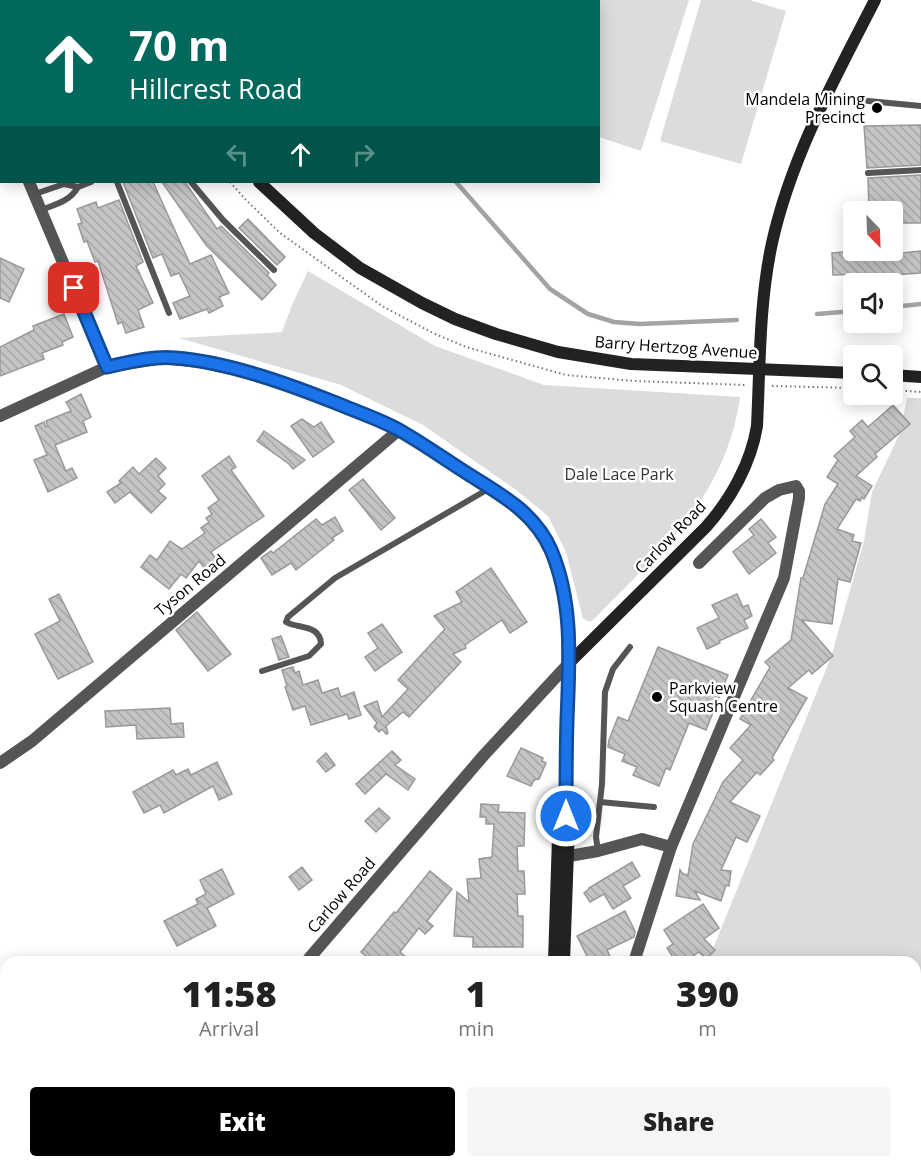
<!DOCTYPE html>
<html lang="en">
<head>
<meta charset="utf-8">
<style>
	body { margin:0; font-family:"Open Sans",sans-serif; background:#f6f6f6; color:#222; height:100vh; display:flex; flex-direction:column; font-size:22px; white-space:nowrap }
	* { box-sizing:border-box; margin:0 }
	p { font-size:20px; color:#767676 }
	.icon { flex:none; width:33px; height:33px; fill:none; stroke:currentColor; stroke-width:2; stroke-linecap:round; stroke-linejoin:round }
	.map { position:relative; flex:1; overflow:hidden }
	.drawer { position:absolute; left:0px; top:956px; width:921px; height:212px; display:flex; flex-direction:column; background:#fff; border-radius:18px 18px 0 0; box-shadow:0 3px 15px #0003 }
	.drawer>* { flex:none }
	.banner { position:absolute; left:0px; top:0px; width:600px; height:183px; box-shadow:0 3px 15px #0003; background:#00695c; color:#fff; overflow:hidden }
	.needle { width:39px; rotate:157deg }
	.buttons { position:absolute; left:843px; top:201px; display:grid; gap:12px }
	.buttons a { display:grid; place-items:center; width:60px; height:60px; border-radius:6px; background:#fff; box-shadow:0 3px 15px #0003; font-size:30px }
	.pin { position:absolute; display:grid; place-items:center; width:51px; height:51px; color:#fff; margin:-26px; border-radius:12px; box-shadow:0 3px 9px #0006 }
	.me { position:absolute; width:66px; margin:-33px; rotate:0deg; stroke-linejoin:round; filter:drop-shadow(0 0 4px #0008) }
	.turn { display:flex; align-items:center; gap:21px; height:126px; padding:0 30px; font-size:27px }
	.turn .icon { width:78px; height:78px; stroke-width:2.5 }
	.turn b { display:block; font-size:42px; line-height:51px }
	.lanes { display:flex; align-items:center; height:57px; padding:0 30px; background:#0003; justify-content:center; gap:30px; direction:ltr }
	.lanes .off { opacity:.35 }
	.eta { display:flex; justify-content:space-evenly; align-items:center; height:102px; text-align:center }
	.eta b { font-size:36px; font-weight:800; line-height:42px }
	.action { display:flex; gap:12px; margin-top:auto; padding:12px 30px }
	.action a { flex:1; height:69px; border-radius:6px; background:#000; color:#fff; font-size:24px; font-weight:800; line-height:69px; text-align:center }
	.action a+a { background:#f6f6f6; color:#222 }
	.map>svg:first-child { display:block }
	.green { fill:#dcdcdc }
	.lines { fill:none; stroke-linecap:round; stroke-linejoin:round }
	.stream { stroke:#a3a3a3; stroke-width:4.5 }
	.building { fill:url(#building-back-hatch); stroke:#999; stroke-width:1.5 }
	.path { stroke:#777; stroke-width:2; stroke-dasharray:1.5 3; stroke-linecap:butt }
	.lane { stroke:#555; stroke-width:6 }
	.street { stroke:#555; stroke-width:12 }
	.secondary { stroke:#222; stroke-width:12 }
	.route-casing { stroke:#114b97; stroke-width:15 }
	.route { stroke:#1a73e8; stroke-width:10 }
	.poi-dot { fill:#000; stroke:#fff; stroke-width:2 }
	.labels { text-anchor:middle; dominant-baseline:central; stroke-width:5; stroke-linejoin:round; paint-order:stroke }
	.poi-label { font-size:16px; fill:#000; stroke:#fff; text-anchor:end }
	.street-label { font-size:16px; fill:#000; stroke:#fff }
	.park-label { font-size:16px; fill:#333; stroke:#fff }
</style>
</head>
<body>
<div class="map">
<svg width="921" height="1166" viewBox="0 0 921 1166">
	<defs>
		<pattern id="building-back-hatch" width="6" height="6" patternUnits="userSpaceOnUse" patternTransform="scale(1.5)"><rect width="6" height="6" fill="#c4c4c4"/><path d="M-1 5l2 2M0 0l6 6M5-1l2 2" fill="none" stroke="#a7a7a7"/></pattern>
	</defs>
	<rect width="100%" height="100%" fill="#fff"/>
	<g class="green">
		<path d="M318 0H689L641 151 599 137 598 2 317 1Z"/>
		<path d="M701 0H750L786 11 741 164 660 141Z"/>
		<path d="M308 271 435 346 544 385 740 397C726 497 661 550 595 618L590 622 583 619 566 552 548 516 516 490 423 425 341 385 179 338 282 332 292 305Z"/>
		<path d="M907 398H921V1166H646L648 1161H915V962L708 961 831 657 864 541 872 492 900 433Z"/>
	</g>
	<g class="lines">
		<g class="stream">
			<path d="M218 0V2"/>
			<path d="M456 182 550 289 588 314 614 322 640 324 737 320"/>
			<path d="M892 307 921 304"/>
			<path d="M817 314 854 311"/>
			<path d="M915 1109 921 1102"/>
			<path d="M871 1166 875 1161"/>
		</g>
	</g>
	<g class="building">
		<path d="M921 125V165L867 168 864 126Z"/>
		<path d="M921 175V223H892V212H869L868 178Z"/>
		<path d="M123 182H153L190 264 211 255 229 293 219 297 223 306 209 313 207 309 180 319 173 303 190 296 179 273 171 276 162 254 153 258Z"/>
		<path d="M162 182H185L217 229 221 226 269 273 267 275 276 285 262 300 206 245Z"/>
		<path d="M119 200 143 262 136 266 153 303 138 310 144 327 126 333 122 322 118 324 98 261 95 262 87 241 84 242 78 224 82 223 77 209 96 202 98 208Z"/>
		<path d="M248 219 285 257 277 265 239 228Z"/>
		<path d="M867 250H892V254L921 251V273L893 275V278L869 279V274L833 275 832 253Z"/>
		<path d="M0 258 24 269 9 302 0 298Z"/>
		<path d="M64 314 73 337 62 342 63 345 42 353 44 359 0 376V347L34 330 33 326Z"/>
		<path d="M81 394 91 417 83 421 87 432 55 445 66 471 72 468 77 478 48 492 34 460 47 455 35 426 44 422 46 427 48 426 46 421 71 411 66 402Z"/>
		<path d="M893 405 910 424 875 454 877 457 856 476 872 486 864 499 862 497 860 501 856 499 837 529 854 535 852 541 861 543 850 582 838 579 832 624 802 620 833 656 812 674 809 670 788 688 807 698 772 758 774 760 760 775 757 772 730 802 760 816 747 842 736 837 721 870 731 871 729 886 726 885 721 901 695 891 700 900 676 896 680 870 683 874 688 875 693 844 723 782 743 760 730 748 751 725 740 719 770 667 765 662 791 640 801 578H803L825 504 838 484 827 477 838 460 834 456 855 437 850 431 862 420 868 427Z"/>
		<path d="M302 419 314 427 321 422 334 442 313 457 291 426Z"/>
		<path d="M264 431 305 460 293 469 289 464 257 441Z"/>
		<path d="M229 456 236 467 231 470 264 516 211 552 217 560 205 569 199 561 186 578 181 574 169 589 141 567 150 555 157 560 170 541 182 549 205 533 201 528 209 522 206 518 212 514 208 508 219 500 202 476Z"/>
		<path d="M156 458 166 468 158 476 165 484 158 491 166 498 151 513 130 492 115 503 107 492 121 483 119 481 133 467 139 474Z"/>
		<path d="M363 479 395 518 381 530 349 490Z"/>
		<path d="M335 517 343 531 332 538 334 540 296 570 291 563 272 575 261 558 271 551 273 553 316 519 322 525Z"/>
		<path d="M761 519 776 537 768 543 776 553 749 574 733 552 754 535 749 529Z"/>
		<path d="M491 568 527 622 510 633 502 620 465 645 466 648 453 654 461 662 409 717 403 712 386 726 388 733 386 734 382 729 379 732 374 727 377 723 364 706 377 701 382 717 408 689 398 680 445 629 434 616 462 602 456 592Z"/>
		<path d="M59 594 93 662 58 679 35 634 60 621 49 599Z"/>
		<path d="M737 594 743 607 748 605 752 616 744 620 748 628 719 641 720 643 707 649 697 628 719 618 712 605Z"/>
		<path d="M197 612 231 654 208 671 176 630Z"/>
		<path d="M382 624 402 652 375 671 365 657 378 648 368 633Z"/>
		<path d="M281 636 289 657 279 660 272 639Z"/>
		<path d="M658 647 728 675 706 730 689 723 670 770 666 768 659 786 633 775 637 767 622 761 625 754 608 747 609 740 618 717 628 721Z"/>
		<path d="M293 667 295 673 299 671 303 685 318 680 322 693 338 688 341 697 354 692 361 715 349 719 347 714 311 725 305 706 293 710 285 687 287 686 282 670Z"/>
		<path d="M170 708 171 724 183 723 184 737 137 739 136 725 106 727 105 711Z"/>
		<path d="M521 748 543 758 542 761 546 763 539 779 534 780 531 786 507 776Z"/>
		<path d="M392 751 401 760 395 765 415 779 408 790 386 774 365 794 356 784Z"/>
		<path d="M326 753 335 765 326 772 317 761Z"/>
		<path d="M217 762 232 794 219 800 213 786 164 813 160 805 144 813 133 792 173 770 176 775 188 769 191 775Z"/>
		<path d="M481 804 499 805 498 812 525 813 524 846H517L518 871H524L525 894H517L518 916H523V947H473V937L454 936 457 892 469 902 467 879 481 878 479 859 492 857 494 824H486V817H480Z"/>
		<path d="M379 808 390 818 376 832 365 821Z"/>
		<path d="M632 862 640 876 623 886 631 898 613 909 604 894 590 902 584 893 589 889V888Z"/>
		<path d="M302 867 312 880 299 890 289 877Z"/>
		<path d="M222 869 234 894 207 908 216 926 177 946 164 921 198 904 196 899 206 894 200 880Z"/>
		<path d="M430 871 452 889 427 921 433 926 425 934 419 928 400 952 412 962H373L361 952 394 912 396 913Z"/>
		<path d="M703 904 719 928 704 939 715 950 706 959 699 952 684 962H676L667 948 673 944 664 930Z"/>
		<path d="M625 911 635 931 634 937 607 950 610 956 599 962H590L577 936Z"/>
	</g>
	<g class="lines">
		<g class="path">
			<path d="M122 0V2"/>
			<path d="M230 182 246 200 280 233 382 306 433 333 466 347 566 375 634 381 746 385"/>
			<path d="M772 386 854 388"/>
			<path d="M892 390 921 392"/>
		</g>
		<g class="lane">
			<path d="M41 0 42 2"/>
			<path d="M83 0 84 2"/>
			<path d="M826 97 921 106"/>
			<path d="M868 173 921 170"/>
			<path d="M117 182 169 313"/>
			<path d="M191 182 223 220 274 270"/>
			<path d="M35 194 64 184 78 187 91 182"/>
			<path d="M41 210C57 204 70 201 78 187"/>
			<path d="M262 671 309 656 321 644C320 624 298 629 286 622L288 617 335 578 490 488"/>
			<path d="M600 802 654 807"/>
			<path d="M598 851 596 837 602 784 605 692 613 669 630 647"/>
		</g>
		<g class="street">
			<path d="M0 112 2 116"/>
			<path d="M29 182 107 367"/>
			<path d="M0 416 107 367 163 358 200 362 240 371 301 389 365 414 399 430 517 505C562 545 569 605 570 662L484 755 306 962"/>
			<path d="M0 763 32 741 399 430"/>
			<path d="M558 855 569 856 598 851 642 839 671 847"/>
			<path d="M634 962 671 847 784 578 799 498V491L796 486 779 490 765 498 699 563"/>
			<path d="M0 1137 6 1135"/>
			<path d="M5 1166 6 1161"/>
			<path d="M249 1166 251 1161"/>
			<path d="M493 1166 495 1161"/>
			<path d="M569 1166 570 1161"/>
		</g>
		<g class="secondary">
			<path d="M139 0V2"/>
			<path d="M163 0 164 2"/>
			<path d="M259 182 314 233 360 268 422 303 455 319 496 334 558 352 631 364 854 373"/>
			<path d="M892 375 921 377"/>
			<path d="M554 962 558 837 559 824 566 816"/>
			<path d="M564 962 569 823 566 816 567 723 570 662 706 527C731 499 751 463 757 426 760 366 759 303 772 243 791 157 835 78 875 0"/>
			<path d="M551 1166V1161"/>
		</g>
	</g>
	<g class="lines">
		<g class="route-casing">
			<path id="route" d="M74 288 107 367C130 362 152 356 175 358 229 362 291 385 341 405 360 413 381 420 399 430 422 443 443 458 465 472 498 493 534 511 551 550 574 604 569 663 567 720 566 752 566 784 566 816"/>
		</g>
		<use href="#route" class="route"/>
	</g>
	<g class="poi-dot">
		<circle cx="877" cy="108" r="6"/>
		<circle cx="657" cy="697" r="6"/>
	</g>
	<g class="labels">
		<g class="poi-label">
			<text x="865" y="99">Mandela Mining<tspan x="865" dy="18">Precinct</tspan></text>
			<text x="669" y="688" text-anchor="start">Parkview<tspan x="669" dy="18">Squash Centre</tspan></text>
		</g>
		<g class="street-label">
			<text transform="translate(676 347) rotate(4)">Barry Hertzog Avenue</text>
			<text transform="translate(670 537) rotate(-46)">Carlow Road</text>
			<text transform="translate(190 585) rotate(-40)">Tyson Road</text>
			<text transform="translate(341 895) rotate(-49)">Carlow Road</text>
		</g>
		<g class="park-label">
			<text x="619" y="474">Dale Lace Park</text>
		</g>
	</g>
</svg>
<div class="buttons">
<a><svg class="needle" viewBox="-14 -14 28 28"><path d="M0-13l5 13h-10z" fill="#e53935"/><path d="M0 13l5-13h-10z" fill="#767676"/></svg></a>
<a><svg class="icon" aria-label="sound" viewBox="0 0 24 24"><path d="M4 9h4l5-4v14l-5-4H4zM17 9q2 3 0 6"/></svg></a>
<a><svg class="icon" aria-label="search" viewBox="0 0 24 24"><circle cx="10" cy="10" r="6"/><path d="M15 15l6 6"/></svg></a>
</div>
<div class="pin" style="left:74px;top:288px;background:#d93025"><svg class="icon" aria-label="arrive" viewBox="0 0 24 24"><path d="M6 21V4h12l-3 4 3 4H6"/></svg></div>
<svg class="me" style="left:566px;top:816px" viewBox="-20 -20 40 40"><circle r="17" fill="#1a73e8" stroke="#fff" stroke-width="3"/><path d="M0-11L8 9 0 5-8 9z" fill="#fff"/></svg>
<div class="banner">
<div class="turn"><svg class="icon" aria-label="ahead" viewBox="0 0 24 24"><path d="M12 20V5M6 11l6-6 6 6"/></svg><div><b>70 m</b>Hillcrest Road</div></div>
<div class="lanes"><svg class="icon off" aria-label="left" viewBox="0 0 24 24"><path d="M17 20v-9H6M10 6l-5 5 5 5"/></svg><svg class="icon" aria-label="ahead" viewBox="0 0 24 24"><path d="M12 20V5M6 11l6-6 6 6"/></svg><svg class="icon off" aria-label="right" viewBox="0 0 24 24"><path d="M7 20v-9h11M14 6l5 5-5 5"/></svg></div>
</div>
<section class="drawer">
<div class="eta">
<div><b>11:58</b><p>Arrival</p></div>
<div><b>1</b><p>min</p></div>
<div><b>390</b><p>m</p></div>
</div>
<div class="action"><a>Exit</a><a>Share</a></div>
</section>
</div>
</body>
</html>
